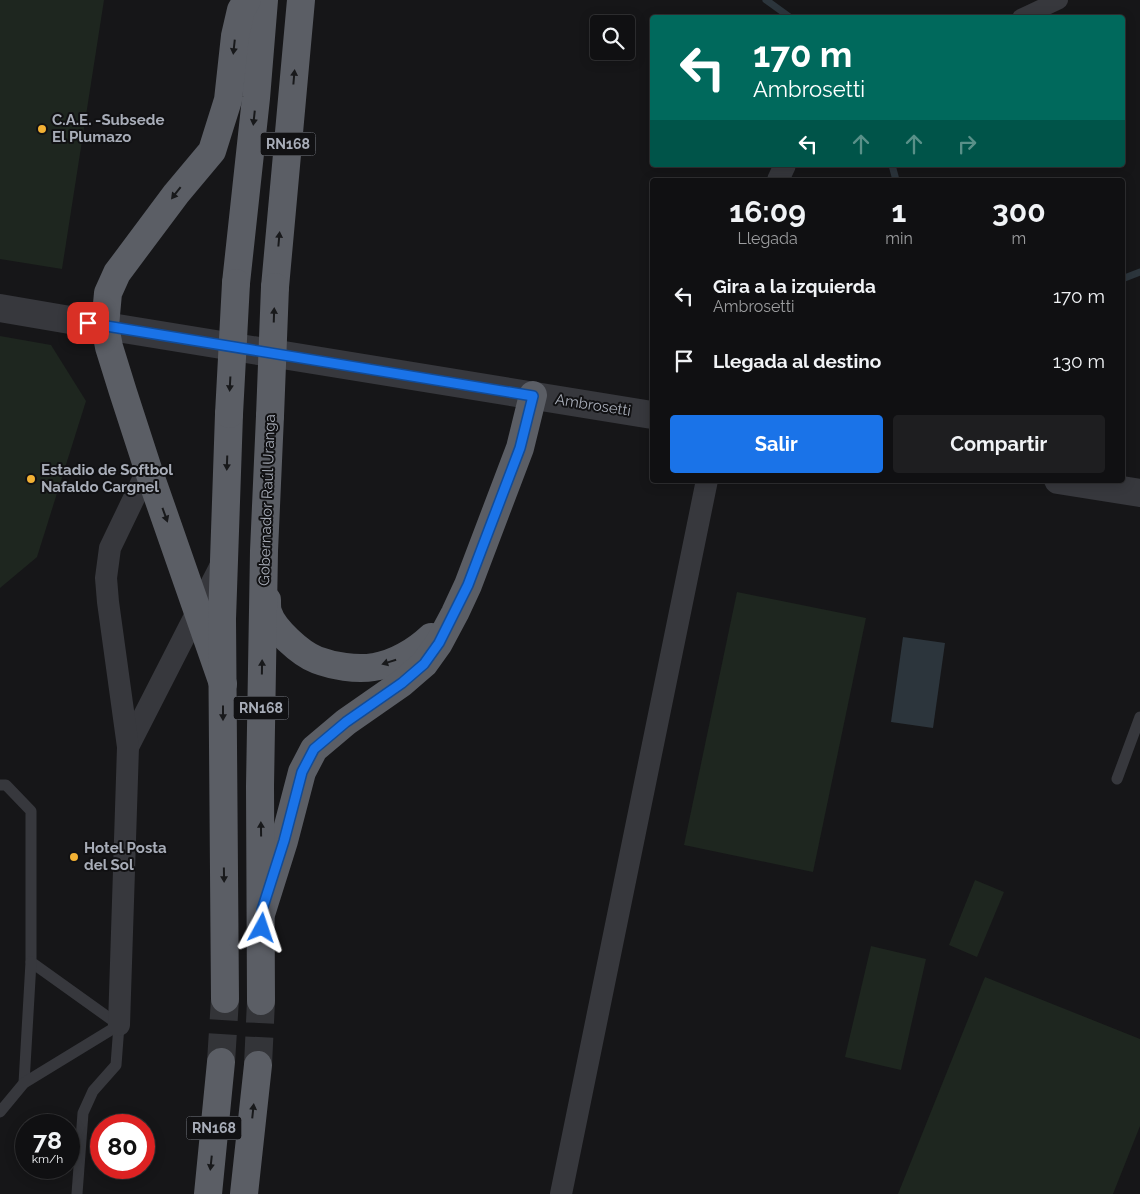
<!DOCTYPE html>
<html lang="es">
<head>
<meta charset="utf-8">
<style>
	body { margin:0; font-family:Raleway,sans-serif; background:#1e1e20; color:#f1f3f6; height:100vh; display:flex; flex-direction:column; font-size:19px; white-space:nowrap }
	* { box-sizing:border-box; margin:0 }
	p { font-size:16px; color:#9c9d9f }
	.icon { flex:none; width:28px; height:28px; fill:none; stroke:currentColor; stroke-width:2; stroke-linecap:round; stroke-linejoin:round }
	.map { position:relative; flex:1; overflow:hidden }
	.drawer { position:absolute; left:650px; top:178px; width:475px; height:305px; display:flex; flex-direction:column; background:#101012; border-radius:5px; box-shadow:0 2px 12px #0003,0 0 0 1px #303032 }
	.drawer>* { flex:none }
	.top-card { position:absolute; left:650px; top:15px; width:475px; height:152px; border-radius:5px; box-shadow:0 2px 12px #0003,0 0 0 1px #303032; background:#00695c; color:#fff; overflow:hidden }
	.fabs { position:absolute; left:590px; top:15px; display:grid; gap:10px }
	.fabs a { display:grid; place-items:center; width:45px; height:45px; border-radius:5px; background:#101012; box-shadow:0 2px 12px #0003,0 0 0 1px #303032; font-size:25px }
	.speed { position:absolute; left:15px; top:1114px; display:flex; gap:10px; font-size:25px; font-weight:700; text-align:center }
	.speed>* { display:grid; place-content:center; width:65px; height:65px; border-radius:50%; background:#101012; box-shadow:0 2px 12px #0003,0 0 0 1px #303032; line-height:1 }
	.speed small { font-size:12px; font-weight:400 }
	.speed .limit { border:8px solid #d22; background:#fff; color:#111 }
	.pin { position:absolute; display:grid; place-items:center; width:42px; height:42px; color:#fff; margin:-21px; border-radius:10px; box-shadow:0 2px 8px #0006 }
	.me { position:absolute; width:55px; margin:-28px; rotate:5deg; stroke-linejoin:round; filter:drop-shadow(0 0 4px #0008) }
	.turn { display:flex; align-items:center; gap:18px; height:105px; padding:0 20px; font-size:22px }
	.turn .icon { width:65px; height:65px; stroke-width:2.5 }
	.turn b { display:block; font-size:35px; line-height:42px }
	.lanes { display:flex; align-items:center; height:48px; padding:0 20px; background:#0003; justify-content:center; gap:25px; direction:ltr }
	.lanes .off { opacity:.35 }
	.eta { display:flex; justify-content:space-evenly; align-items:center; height:85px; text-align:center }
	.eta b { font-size:30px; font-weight:700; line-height:35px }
	.primary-button { display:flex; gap:10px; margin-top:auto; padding:10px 20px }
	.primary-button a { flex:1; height:58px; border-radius:5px; background:#1a73e8; color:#fff; font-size:20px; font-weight:700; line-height:58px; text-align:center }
	.primary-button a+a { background:#1e1e20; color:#f1f3f6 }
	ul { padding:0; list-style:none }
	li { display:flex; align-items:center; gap:15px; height:65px; padding:0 20px }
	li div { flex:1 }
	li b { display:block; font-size:19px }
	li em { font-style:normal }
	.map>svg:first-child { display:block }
	.green { fill:#1e261f }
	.water { fill:#2c353c }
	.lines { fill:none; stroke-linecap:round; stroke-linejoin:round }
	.stream { stroke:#2c353c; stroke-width:7 }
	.trunk-tunnel { stroke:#333438; stroke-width:28; stroke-dasharray:28 14; stroke-linecap:butt }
	.service { stroke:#37383d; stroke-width:11 }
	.pedestrian { stroke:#37383d; stroke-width:18 }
	.minor { stroke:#37383d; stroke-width:22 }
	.tertiary { stroke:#37383d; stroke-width:28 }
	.trunk { stroke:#5b5e65; stroke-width:28 }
	.trunk-bridge { stroke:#5b5e65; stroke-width:28 }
	.oneway { fill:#18191b }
	.route-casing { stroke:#114b97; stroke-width:12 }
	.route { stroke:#1a73e8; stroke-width:9 }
	.poi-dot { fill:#f2b134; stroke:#111113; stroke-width:2 }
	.labels { text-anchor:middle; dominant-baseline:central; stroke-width:4; stroke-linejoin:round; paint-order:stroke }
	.shield { fill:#111113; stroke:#7b7e86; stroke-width:1 }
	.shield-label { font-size:14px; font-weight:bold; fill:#a8adb8 }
	.poi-label { font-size:15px; font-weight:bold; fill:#a8adb8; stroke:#111113; text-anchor:start }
	.street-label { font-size:15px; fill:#a8adb8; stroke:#111113 }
</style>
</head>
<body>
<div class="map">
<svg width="1140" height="1194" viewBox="0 0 1140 1194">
	<rect width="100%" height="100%" fill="#161618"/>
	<g class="green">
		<path d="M0 0H104L62 269 0 259Z"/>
		<path d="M0 336 51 345 86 401 37 557 0 588Z"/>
		<path d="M737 592 866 618 813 872 684 845Z"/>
		<path d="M975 880 1004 892 977 957 949 945Z"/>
		<path d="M871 946 926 959 901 1070 845 1057Z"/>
		<path d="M985 977 1140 1039V1126L1113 1194H898Z"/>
	</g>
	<path class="water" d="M903 637 945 643 933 728 891 722Z"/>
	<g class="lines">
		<g class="stream">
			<path d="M766 0 791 18"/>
			<path d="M892 165 896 180"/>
			<path d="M1122 279 1140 272"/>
		</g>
		<g class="trunk-tunnel">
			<path d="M221 1062 225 999"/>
			<path d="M258 1065 261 1001"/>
		</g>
		<g class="service">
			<path d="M1117 779 1140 717"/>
			<path d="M0 785H6L31 811V962L119 1025"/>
			<path d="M24 1083 31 962"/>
			<path d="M0 1112 24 1083 119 1025"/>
			<path d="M77 1194 83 1113 93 1091 116 1065 119 1025"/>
		</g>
		<path class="pedestrian" d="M1021 18 1059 0"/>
		<g class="minor">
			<path d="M778 180 785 165"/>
			<path d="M128 747 223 561"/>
			<path d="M119 1025 128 747 108 602 106 578 110 548 148 469"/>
			<path d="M561 1194 707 480"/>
		</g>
		<g class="tertiary">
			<path d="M0 308 105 326 652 415"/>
			<path d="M1058 480 1140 493"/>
		</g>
		<g class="trunk">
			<path d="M236 283 256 98 264 0"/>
			<path d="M275 287 301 0"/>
			<path d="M267 600C267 604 267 609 268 612 273 629 301 654 317 660 333 666 356 670 374 667 395 664 416 651 431 637"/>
			<path d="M223 684 148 469 123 392 109 347 105 326 108 293 117 273 176 194 212 151 228 100 235 36 241 10 247 0"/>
			<path d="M262 911 284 841 302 772 314 749 346 722 402 683 424 664 439 643 455 613 468 585 520 448 533 395"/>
			<path d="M225 999 222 619 229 414"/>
			<path d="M261 1001 260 786 264 551 270 416"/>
			<path d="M208 1194 221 1062"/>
			<path d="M244 1194 258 1065"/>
		</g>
		<g class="trunk-bridge">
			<path d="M229 414 236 283"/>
			<path d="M270 416 275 287"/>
		</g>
	</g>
	<defs><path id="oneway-solid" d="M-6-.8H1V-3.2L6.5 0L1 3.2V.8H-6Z" transform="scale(1.25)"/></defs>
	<g class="oneway">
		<use href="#oneway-solid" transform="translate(234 47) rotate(96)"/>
		<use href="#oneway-solid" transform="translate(294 77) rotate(-85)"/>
		<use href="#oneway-solid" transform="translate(254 118) rotate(96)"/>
		<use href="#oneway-solid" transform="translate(176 193) rotate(128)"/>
		<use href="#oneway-solid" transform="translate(279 239) rotate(-85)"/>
		<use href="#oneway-solid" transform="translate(274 315) rotate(-88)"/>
		<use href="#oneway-solid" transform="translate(230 384) rotate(93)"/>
		<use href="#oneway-solid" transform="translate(227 463) rotate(92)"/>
		<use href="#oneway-solid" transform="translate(165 515) rotate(70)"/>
		<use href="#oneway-solid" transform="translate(389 662) rotate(162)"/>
		<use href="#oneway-solid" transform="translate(262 667) rotate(-89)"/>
		<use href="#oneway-solid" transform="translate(223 713) rotate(90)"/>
		<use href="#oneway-solid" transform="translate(261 829) rotate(-91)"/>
		<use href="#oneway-solid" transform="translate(224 875) rotate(89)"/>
		<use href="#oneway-solid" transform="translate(253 1111) rotate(-84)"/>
		<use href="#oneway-solid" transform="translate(211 1163) rotate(96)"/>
	</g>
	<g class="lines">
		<g class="route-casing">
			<path id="route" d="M88 323 533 396 520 448 468 585 439 643 424 664 402 683 346 722 314 749 302 772 284 841 262 910V928"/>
		</g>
		<use href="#route" class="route"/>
	</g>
	<g class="poi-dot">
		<circle cx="42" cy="129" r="5"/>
		<circle cx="31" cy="479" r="5"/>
		<circle cx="74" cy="857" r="5"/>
	</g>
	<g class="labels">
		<g class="shield">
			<rect x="260.5" y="132.5" width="55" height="23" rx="4"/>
			<rect x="233.5" y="696.5" width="55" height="23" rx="4"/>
			<rect x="186.5" y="1116.5" width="55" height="23" rx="4"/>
		</g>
		<g class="shield-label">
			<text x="288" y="144">RN168</text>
			<text x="261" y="708">RN168</text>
			<text x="214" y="1128">RN168</text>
		</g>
		<g class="poi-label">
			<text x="52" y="120">C.A.E. -Subsede<tspan x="52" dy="17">El Plumazo</tspan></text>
			<text x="41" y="470">Estadio de Softbol<tspan x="41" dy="17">Nafaldo Cargnel</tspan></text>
			<text x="84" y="848">Hotel Posta<tspan x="84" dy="17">del Sol</tspan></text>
		</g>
		<g class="street-label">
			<text transform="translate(593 405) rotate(9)">Ambrosetti</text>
			<text transform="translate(267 500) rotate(-88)">Gobernador Raúl Uranga</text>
		</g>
	</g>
</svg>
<div class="fabs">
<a><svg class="icon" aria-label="search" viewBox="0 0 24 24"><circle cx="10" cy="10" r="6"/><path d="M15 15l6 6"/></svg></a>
</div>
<div class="speed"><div>78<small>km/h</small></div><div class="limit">80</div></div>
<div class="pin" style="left:88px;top:323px;background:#d93025"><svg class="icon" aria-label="arrive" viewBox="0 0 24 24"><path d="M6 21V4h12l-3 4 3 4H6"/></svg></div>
<svg class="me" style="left:262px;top:928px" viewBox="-20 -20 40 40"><path d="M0-17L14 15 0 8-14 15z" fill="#1a73e8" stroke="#fff" stroke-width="4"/></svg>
<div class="top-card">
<div class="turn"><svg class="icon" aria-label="left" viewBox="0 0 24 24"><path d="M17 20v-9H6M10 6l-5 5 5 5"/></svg><div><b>170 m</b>Ambrosetti</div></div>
<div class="lanes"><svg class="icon" aria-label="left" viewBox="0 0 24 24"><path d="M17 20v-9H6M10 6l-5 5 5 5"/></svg><svg class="icon off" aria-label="ahead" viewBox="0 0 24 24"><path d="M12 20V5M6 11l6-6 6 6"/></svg><svg class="icon off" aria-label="ahead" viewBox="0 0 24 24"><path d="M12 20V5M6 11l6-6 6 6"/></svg><svg class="icon off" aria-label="right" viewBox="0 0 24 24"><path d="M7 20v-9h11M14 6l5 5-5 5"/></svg></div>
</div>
<section class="drawer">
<div class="eta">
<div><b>16:09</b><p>Llegada</p></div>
<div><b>1</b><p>min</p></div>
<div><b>300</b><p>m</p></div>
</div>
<ul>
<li><svg class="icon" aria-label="left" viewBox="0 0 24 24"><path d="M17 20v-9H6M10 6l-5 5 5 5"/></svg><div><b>Gira a la izquierda</b><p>Ambrosetti</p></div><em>170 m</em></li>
<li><svg class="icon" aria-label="arrive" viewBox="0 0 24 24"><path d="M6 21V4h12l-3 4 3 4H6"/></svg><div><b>Llegada al destino</b></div><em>130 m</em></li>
</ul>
<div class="primary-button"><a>Salir</a><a>Compartir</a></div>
</section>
</div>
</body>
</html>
